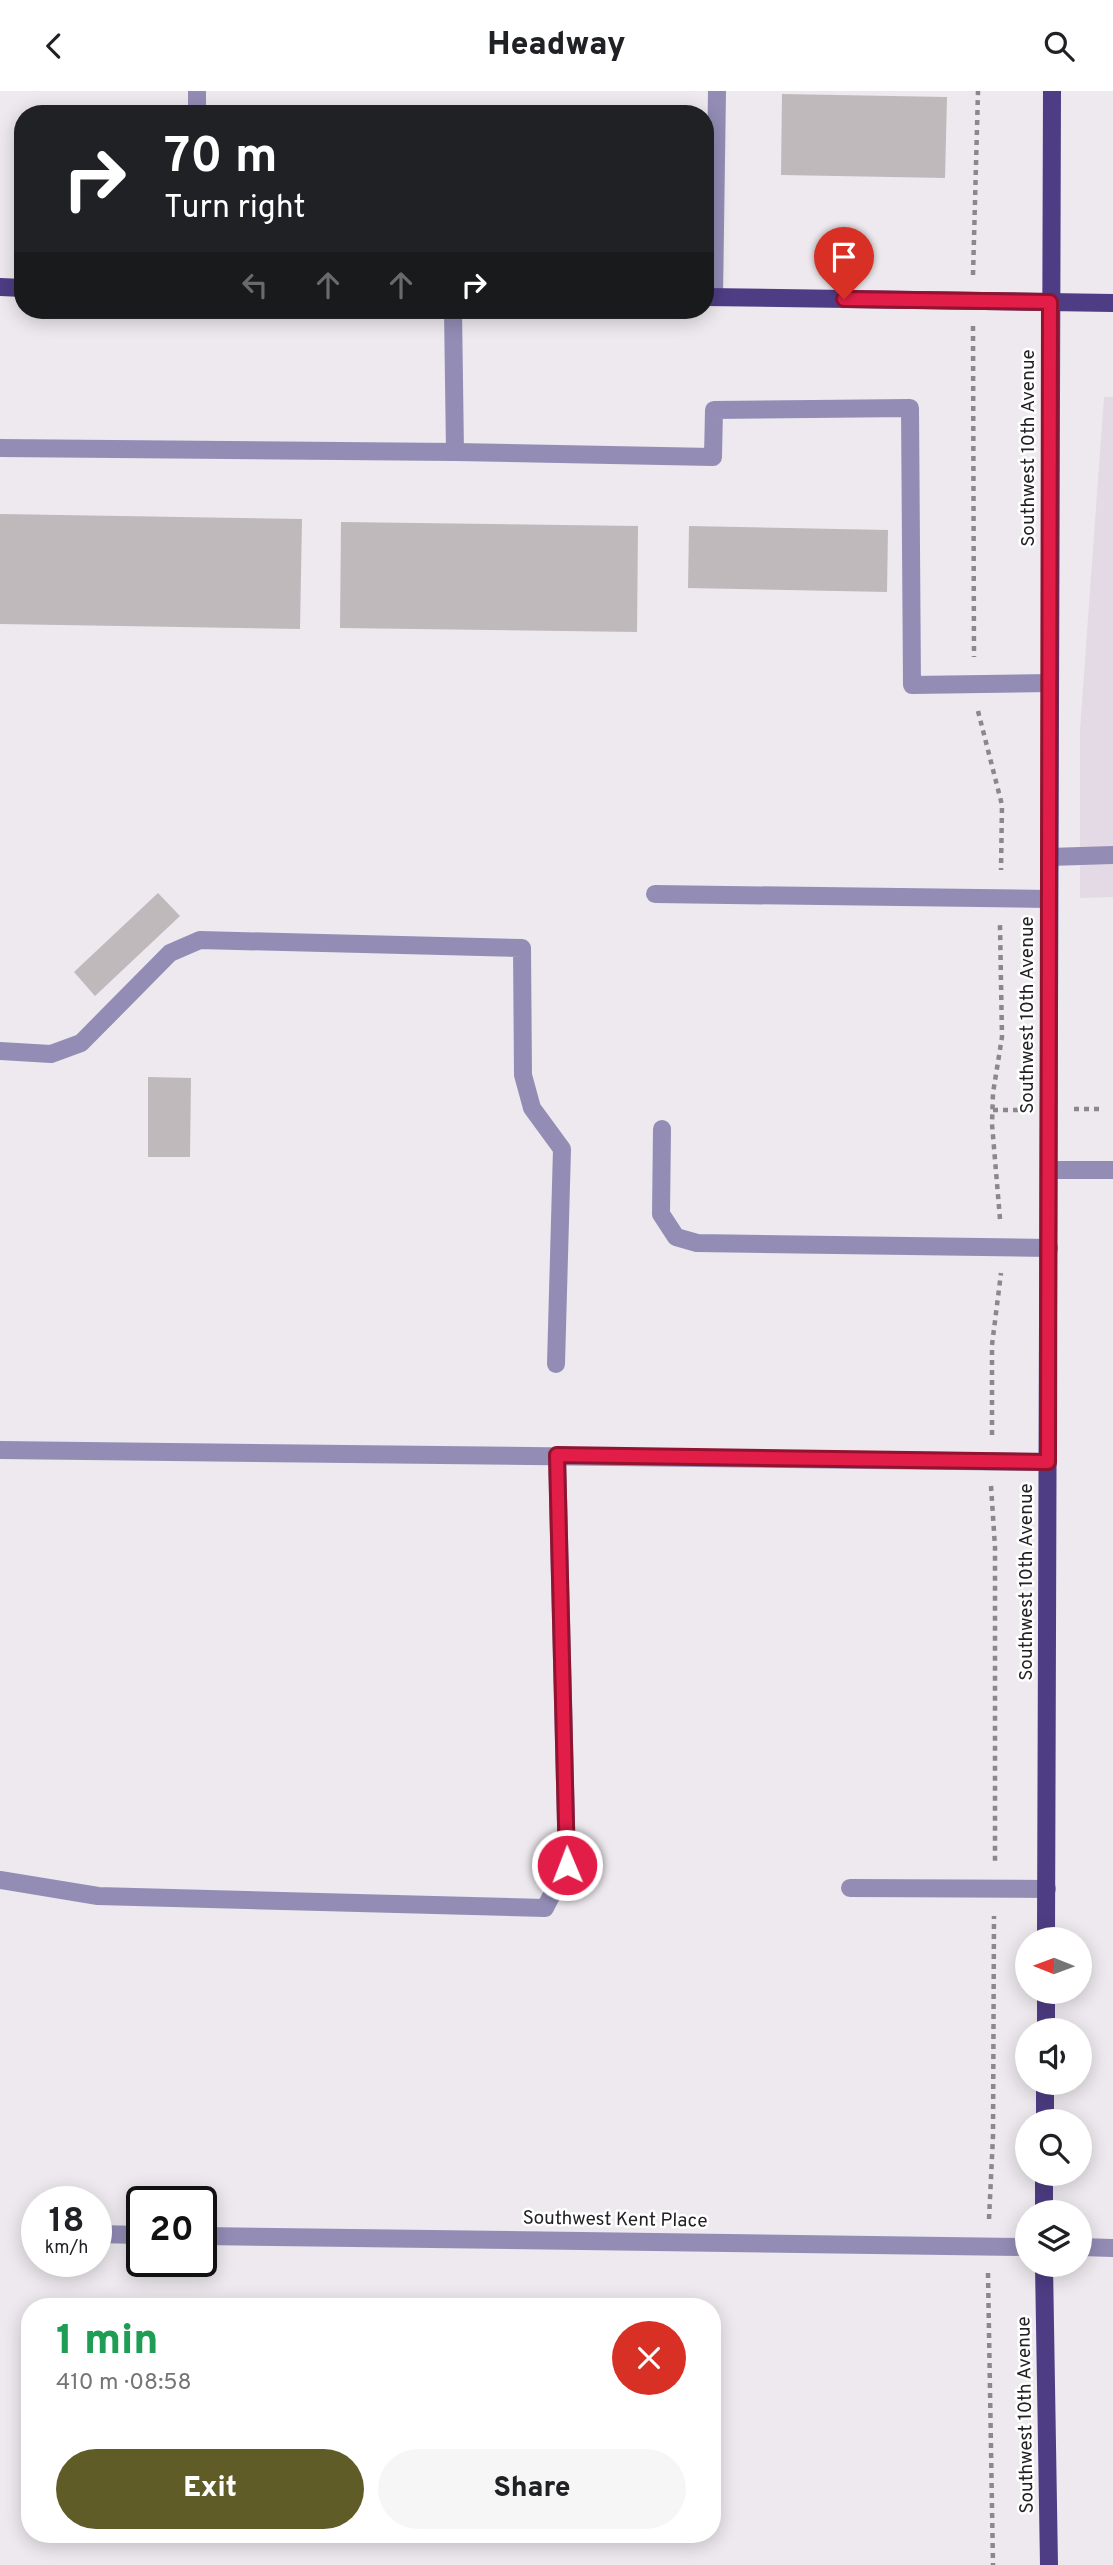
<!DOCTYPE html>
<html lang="en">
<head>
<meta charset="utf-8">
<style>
	body { margin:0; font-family:Overpass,sans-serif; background:#f6f6f6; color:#202124; height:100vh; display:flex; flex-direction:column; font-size:26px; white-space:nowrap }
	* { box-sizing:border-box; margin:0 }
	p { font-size:23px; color:#757577 }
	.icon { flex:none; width:38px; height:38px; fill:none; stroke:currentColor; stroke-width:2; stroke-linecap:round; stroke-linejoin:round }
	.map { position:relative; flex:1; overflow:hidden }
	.sheet { position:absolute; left:21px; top:2207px; width:700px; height:245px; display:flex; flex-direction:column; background:#fff; border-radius:28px; box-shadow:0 4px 18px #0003 }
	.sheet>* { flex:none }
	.banner { position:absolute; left:14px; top:14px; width:700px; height:214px; border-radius:28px; box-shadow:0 4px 18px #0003; background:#202124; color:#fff; overflow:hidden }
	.needle { width:46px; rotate:271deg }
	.fabs { position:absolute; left:1015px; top:1836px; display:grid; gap:14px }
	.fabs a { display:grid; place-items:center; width:77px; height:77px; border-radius:50%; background:#fff; box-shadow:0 4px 18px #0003; font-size:35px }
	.speed { position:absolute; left:21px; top:2095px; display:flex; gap:14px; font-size:35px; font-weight:700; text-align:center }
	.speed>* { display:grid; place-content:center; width:91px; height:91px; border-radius:50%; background:#fff; box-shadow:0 4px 18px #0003; line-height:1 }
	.speed small { font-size:18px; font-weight:400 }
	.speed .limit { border:4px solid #111; border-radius:10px; background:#fff; color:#111 }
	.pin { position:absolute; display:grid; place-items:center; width:60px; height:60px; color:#fff; margin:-72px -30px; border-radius:50% 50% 50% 0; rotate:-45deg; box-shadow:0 0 7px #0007 }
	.pin .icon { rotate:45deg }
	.me { position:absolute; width:77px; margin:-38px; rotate:359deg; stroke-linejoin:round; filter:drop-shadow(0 0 5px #0008) }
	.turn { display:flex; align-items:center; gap:24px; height:147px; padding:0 35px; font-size:32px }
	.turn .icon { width:91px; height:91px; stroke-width:2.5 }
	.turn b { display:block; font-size:49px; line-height:60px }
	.lanes { display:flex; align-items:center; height:66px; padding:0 35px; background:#0003; justify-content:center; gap:35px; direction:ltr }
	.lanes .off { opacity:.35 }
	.round { display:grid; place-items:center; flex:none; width:74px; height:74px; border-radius:37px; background:#f6f6f6 }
	.head { display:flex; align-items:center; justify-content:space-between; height:119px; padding:0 35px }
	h1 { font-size:42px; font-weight:800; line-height:52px; color:#1e9e55 }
	.button { display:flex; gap:14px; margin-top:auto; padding:14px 35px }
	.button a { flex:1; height:80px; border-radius:42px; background:#605c28; color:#fff; font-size:28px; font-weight:800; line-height:80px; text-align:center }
	.button a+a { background:#f6f6f6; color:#202124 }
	header { display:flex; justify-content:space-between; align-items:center; height:91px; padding:0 35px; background:#fff; font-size:32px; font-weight:800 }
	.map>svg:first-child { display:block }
	.built { fill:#e3dae5 }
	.building { fill:#bfb9bc }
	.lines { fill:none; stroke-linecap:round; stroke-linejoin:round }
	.path { stroke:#8a888b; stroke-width:4.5; stroke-dasharray:5 5; stroke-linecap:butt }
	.minor { stroke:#938db6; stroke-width:18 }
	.major { stroke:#4e3d84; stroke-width:18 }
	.route-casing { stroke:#92132f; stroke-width:18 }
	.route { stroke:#e11d48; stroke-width:12 }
	.labels { text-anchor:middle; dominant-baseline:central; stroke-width:5; stroke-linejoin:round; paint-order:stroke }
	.street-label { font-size:19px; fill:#222123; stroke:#fff }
</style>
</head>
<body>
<header><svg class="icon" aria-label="back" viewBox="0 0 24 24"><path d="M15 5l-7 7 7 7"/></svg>Headway<svg class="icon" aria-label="search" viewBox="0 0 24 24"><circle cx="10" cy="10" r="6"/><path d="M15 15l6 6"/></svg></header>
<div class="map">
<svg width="1113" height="2474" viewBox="0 0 1113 2474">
	<rect width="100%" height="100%" fill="#ede9ee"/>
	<path class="built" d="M1104 306H1113V806L1080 807V639Z"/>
	<g class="building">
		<path d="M782 3 947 6 945 87 781 84Z"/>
		<path d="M0 423 302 428 300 538 0 533Z"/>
		<path d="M341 431 638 435 637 541 340 537Z"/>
		<path d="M689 435 888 439 887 501 688 497Z"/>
		<path d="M158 802 180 825 95 905 74 881Z"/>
		<path d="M148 986 191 987 190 1066H148Z"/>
	</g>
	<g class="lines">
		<g class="path">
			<path d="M973 184 978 0"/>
			<path d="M973 235 974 566"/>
			<path d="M978 620 1002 714 1001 779"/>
			<path d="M1074 1018H1099"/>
			<path d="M993 1019H1023"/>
			<path d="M1000 1128 992 1033 993 1002 1002 946 1000 834"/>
			<path d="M992 1344V1254L1001 1182"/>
			<path d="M991 1395 995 1456V1771"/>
			<path d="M989 2128 993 2045 994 1825"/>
			<path d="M988 2182 993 2474"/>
		</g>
		<g class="minor">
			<path d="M197 23V0"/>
			<path d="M714 206 717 0"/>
			<path d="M0 357 455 361 453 219"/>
			<path d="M455 361 713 366 714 319 910 317 912 594 1050 592"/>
			<path d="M1049 766 1113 764"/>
			<path d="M655 803 1049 808"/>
			<path d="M0 960 51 963 81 952 170 862 200 849 522 857 523 984 532 1017 562 1058 556 1273"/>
			<path d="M662 1038 661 1123 676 1146 697 1152 1049 1157"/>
			<path d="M1049 1079H1113"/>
			<path d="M0 1359 1048 1371"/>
			<path d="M0 1789 98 1805 545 1817 567 1774 557 1364"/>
			<path d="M850 1797 1047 1798"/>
			<path d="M96 2143 142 2144"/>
			<path d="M201 2145 1027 2156"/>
			<path d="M1080 2156 1113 2157"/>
		</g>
		<g class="major">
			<path d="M0 196 23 197"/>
			<path d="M705 206 1113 212"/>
			<path d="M1046 1848 1052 0"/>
			<path d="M1046 1939V1900"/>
			<path d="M1045 2030V1992"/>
			<path d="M1044 2121V2082"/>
			<path d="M1044 2174 1049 2474"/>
		</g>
	</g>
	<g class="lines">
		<g class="route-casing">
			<path id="route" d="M567 1774 557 1364 1048 1371 1050 211 844 208"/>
		</g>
		<use href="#route" class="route"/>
	</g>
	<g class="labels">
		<g class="street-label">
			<text transform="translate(1029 357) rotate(-90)">Southwest 10th Avenue</text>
			<text transform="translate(1028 924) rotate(-90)">Southwest 10th Avenue</text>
			<text transform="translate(1027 1491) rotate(-90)">Southwest 10th Avenue</text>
			<text transform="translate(615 2129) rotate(1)">Southwest Kent Place</text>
			<text transform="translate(1026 2324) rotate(-91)">Southwest 10th Avenue</text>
		</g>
	</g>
</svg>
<div class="fabs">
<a><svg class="needle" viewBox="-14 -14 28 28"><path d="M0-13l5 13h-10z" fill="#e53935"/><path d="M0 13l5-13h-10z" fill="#757577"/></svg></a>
<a><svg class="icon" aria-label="sound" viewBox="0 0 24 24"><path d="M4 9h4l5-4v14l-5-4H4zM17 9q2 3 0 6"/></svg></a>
<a><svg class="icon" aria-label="search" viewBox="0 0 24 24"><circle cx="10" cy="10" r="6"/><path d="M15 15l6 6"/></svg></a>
<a><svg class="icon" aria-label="layers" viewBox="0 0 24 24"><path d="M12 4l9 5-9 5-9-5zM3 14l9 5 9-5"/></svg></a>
</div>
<div class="speed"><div>18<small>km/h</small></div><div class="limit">20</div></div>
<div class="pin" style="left:844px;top:208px;background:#d93025"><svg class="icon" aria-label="arrive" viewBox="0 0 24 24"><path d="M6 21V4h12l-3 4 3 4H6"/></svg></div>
<svg class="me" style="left:567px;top:1774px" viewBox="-20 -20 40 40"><circle r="17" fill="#e11d48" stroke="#fff" stroke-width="3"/><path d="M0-11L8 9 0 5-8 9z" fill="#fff"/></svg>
<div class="banner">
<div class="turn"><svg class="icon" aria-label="right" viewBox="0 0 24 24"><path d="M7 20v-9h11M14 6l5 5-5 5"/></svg><div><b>70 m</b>Turn right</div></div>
<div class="lanes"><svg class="icon off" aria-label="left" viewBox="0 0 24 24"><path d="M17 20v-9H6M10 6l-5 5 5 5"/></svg><svg class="icon off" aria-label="ahead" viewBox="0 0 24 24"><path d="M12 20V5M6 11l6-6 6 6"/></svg><svg class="icon off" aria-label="ahead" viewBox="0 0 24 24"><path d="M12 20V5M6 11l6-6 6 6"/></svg><svg class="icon" aria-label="right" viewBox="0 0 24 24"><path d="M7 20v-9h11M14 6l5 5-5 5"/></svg></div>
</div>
<section class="sheet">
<div class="head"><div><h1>1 min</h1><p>410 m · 08:58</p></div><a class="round" style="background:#d93025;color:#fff"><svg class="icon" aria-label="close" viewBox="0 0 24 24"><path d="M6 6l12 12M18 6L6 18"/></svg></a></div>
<div class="button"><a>Exit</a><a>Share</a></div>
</section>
</div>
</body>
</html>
